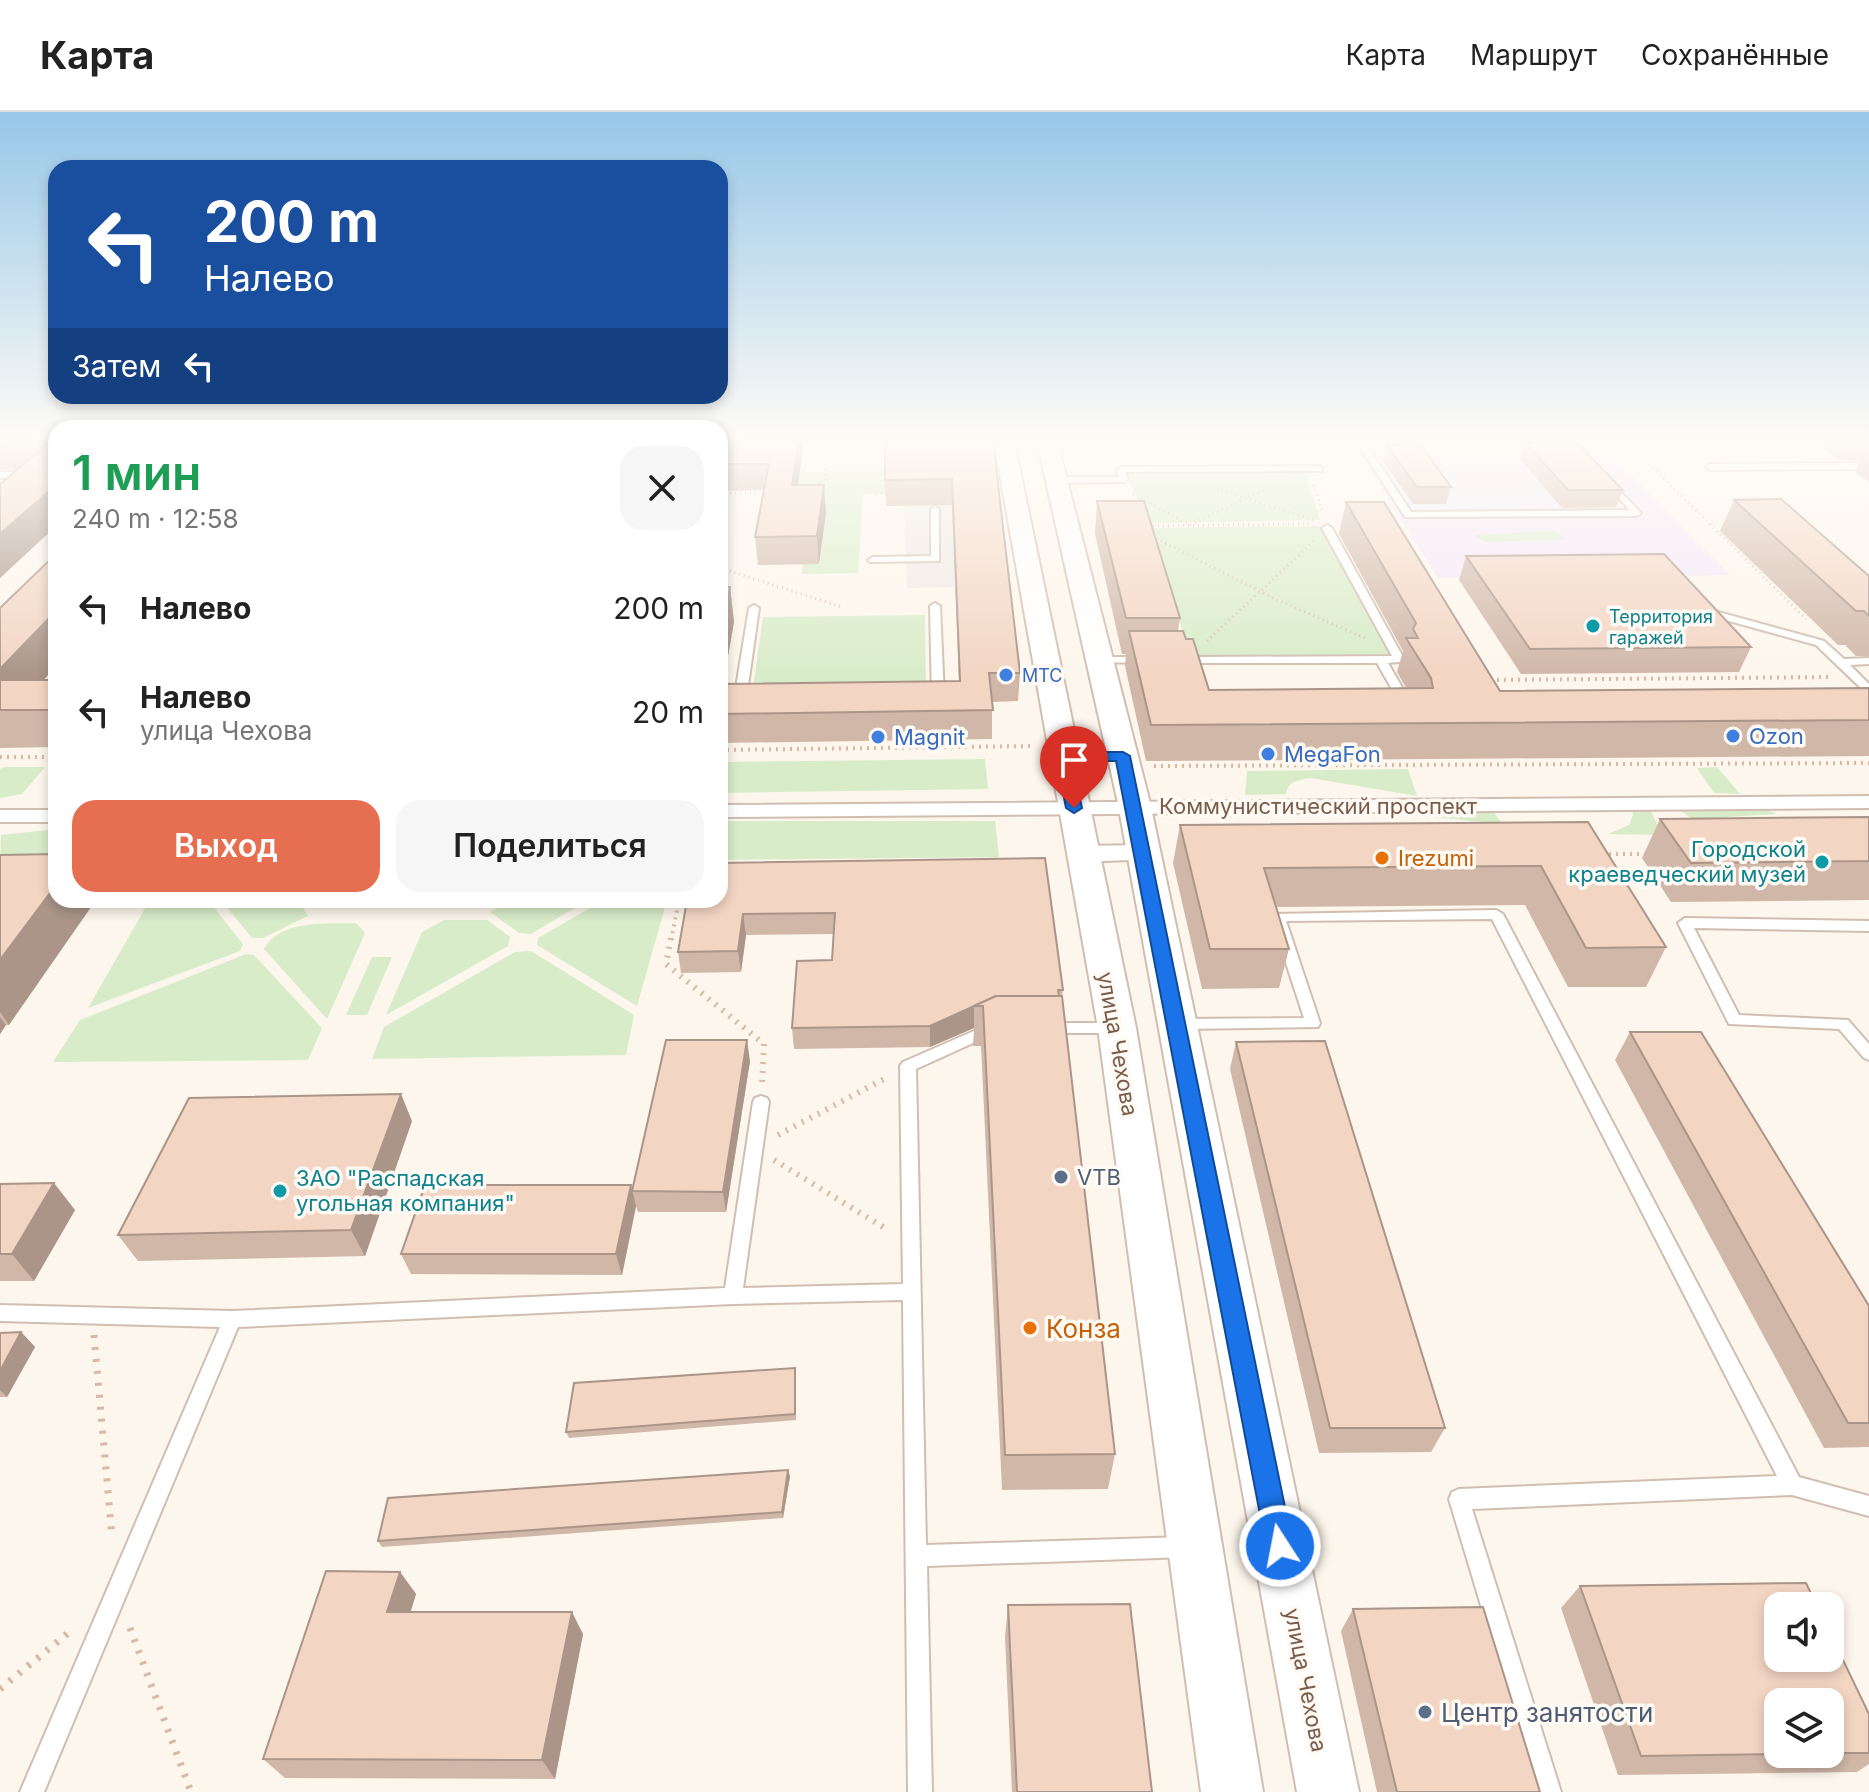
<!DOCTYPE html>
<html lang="ru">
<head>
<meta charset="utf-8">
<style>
	body { margin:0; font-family:Inter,sans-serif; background:#f6f6f6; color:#222; height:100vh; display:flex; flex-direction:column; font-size:30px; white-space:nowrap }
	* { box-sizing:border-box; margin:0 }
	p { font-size:26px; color:#767676 }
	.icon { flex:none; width:44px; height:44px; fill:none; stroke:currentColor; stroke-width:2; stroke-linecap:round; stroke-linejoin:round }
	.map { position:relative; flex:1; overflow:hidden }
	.panel { position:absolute; left:48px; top:308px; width:680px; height:488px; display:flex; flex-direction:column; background:#fff; border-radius:24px; box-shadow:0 4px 12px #0003 }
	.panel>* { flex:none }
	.guide { position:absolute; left:48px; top:48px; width:680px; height:244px; border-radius:24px; box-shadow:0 4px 12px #0003; background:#1a4fa0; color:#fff; overflow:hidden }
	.buttons { position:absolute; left:1764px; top:1480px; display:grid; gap:16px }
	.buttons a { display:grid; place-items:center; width:80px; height:80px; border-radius:16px; background:#fff; box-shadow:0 4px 12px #0003; font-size:40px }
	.pin { position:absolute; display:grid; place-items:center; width:68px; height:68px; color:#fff; margin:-82px -34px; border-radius:50% 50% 50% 0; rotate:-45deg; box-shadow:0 0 8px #0007 }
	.pin .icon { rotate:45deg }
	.me { position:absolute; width:88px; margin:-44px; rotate:349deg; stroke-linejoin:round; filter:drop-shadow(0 0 6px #0008) }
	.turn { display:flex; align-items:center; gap:28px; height:168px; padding:0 24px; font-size:36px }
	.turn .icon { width:104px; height:104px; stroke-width:2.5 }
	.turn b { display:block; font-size:56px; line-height:68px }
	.then { display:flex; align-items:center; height:76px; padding:0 24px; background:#0003; gap:16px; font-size:30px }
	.round { display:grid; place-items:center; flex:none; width:84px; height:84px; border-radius:24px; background:#f6f6f6 }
	.summary { display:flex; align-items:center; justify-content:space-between; height:136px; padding:0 24px }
	h1 { font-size:48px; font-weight:600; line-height:60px; color:#1e9e55 }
	.cta { display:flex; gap:16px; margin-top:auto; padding:16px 24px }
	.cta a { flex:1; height:92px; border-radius:24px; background:#e76f51; color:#fff; font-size:32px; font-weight:600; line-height:92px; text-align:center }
	.cta a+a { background:#f6f6f6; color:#222 }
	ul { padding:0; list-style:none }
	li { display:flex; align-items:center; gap:24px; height:104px; padding:0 24px }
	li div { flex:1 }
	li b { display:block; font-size:30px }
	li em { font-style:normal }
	header { display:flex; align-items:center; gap:48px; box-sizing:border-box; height:112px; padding:0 40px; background:#fff; border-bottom:2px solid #e0e0e0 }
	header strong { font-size:38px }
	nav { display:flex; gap:44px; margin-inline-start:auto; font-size:28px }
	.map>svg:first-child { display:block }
	.industrial { fill:#efe9e4 }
	.education { fill:#f3e8fa }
	.green { fill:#d8ecc9 }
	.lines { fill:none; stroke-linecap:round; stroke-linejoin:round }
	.service-casing { stroke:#d1beb0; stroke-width:4 }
	.pedestrian-casing { stroke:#d1beb0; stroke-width:4 }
	.minor-casing { stroke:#d1beb0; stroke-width:4 }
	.tertiary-casing { stroke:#d1beb0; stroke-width:4 }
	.path-far3 { stroke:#d9b8a5; stroke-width:3; stroke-dasharray:1 4; stroke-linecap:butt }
	.path-far2 { stroke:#d9b8a5; stroke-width:4; stroke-dasharray:2 5; stroke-linecap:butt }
	.path-far1 { stroke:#d9b8a5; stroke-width:6; stroke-dasharray:2 7; stroke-linecap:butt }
	.path { stroke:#d9b8a5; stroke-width:7; stroke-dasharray:3 9; stroke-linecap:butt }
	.service { fill:#fff; fill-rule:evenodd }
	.pedestrian { fill:#fff; fill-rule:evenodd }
	.minor { fill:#fff; fill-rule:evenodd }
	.tertiary { fill:#fff; fill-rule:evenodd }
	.wall { fill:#d1b7a8; fill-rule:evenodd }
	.shaded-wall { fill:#aa9588 }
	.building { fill:#f3d5c3; stroke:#aa9588; stroke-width:2 }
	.route { fill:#1a73e8; stroke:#114b97; stroke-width:2 }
	.culture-dot { fill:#0f9aa8; stroke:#fffaf3; stroke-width:3 }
	.shop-dot { fill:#3f7fe0; stroke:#fffaf3; stroke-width:3 }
	.food-dot { fill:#e8710a; stroke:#fffaf3; stroke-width:3 }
	.service-dot { fill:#5c6f8a; stroke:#fffaf3; stroke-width:3 }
	.labels { text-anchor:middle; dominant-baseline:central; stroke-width:7; stroke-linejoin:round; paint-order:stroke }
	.far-culture-label { font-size:18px; fill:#0d838f; stroke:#fffaf3; text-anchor:start }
	.far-shop-label { font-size:18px; fill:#366cbe; stroke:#fffaf3; text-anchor:start }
	.shop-label { font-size:22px; fill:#366cbe; stroke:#fffaf3; text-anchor:start }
	.street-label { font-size:22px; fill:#7a5c4d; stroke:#fffaf3 }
	.culture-label { font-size:22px; fill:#0d838f; stroke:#fffaf3; text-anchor:end }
	.food-label { font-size:22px; fill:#c56008; stroke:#fffaf3; text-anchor:start }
	.service-label { font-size:22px; fill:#4e5e75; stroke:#fffaf3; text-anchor:start }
	.near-food-label { font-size:26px; fill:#c56008; stroke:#fffaf3; text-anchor:start }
	.near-service-label { font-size:26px; fill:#4e5e75; stroke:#fffaf3; text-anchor:start }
</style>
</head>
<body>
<header>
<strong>Карта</strong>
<nav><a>Карта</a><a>Маршрут</a><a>Сохранённые</a></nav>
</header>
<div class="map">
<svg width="1869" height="1680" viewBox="0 0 1869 1680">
	<rect width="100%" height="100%" fill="#fdf6ec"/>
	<path class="industrial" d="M904 393H952L955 475 907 476Z"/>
	<path class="education" d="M1604 336 1730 463 1438 466 1357 338Z"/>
	<g class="green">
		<path d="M995 358 999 380 863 382 858 461 802 462 803 452H820L825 400 774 360Z"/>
		<path d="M1306 361 1320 408 1148 411 1127 363Z"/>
		<path d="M1323 414 1394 546H1191L1150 416Z"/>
		<path d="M1553 419 1564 427 1485 430 1474 423Z"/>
		<path d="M925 503 926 582 752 583 763 505Z"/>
		<path d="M985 647 988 677 720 681 722 650Z"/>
		<path d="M5 655H45L22 682 0 686V657Z"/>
		<path d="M1717 655 1740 682 1714 681 1697 656Z"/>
		<path d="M1408 657 1417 684 1311 666C1299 668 1288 669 1286 682L1245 683 1247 659Z"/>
		<path d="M1401 691 1491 696 1502 712 1403 702Z"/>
		<path d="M1631 692 1649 695 1662 723 1608 722 1629 713 1633 703Z"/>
		<path d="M1674 694H1759L1777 702 1692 707Z"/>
		<path d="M720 709H995L999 745 720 748Z"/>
		<path d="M56 717V738L15 757H0L1 723Z"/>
		<path d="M150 788H208L243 832 240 839 88 896Z"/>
		<path d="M221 788H298L308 804 263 826H252Z"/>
		<path d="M510 788H588L531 822 519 821 490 800Z"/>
		<path d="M604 788H667L637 894 537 833 538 826Z"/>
		<path d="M444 808H487L510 825 508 834 386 903 422 820Z"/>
		<path d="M356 811 365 821 327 907 264 837C280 807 327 812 356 811Z"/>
		<path d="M531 839 634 903 626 943 372 947 384 915 515 840Z"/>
		<path d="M246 842 254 843 322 916 308 948 53 950 80 908Z"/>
		<path d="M372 845H392L367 903H346Z"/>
	</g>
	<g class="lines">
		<g class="service-casing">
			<g id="service">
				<path d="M1356 329H1364L1411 400 1630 398 1604 371 1603 369 1607 366 1641 401 1637 404 1405 405Z"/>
				<path d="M1869 351V357L1710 358 1706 355 1710 352Z"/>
				<path d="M1319 354 1322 355V359L1125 360 1128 367 1124 370 1056 371 1052 368 1056 365H1119L1116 358 1120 355Z"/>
				<path d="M0 360H30L34 363 30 366H0Z"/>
				<path d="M935 394 939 397V449L870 450 868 448 873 445 931 444V397Z"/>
				<path d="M1327 413 1332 416 1404 547 1399 550 1388 551 1411 591 1409 593H1401L1377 551H1198L1193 548 1198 545 1392 544 1322 416Z"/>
				<path d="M935 491 940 494 944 585 938 588 932 585 930 494Z"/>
				<path d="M754 493 759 496 746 588 740 591 734 588 749 496Z"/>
				<path d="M1715 499 1824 529 1844 547 1869 546V552L1850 553 1869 572V581L1865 580 1816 533 1711 504V500Z"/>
				<path d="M1100 545H1143L1148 548 1143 551 1096 550V546Z"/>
				<path d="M1496 798 1503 802 1799 1365 1869 1384V1404L1792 1383 1472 1397 1561 1680H1537L1449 1387 1452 1380 1459 1377 1777 1364 1492 807 1286 809 1320 911 1318 915 1181 917 1176 916 1174 912 1176 908 1181 907 1304 906 1271 805 1273 802Z"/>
				<path d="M1685 806 1869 809V819L1694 816 1739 903 1848 908 1869 932V948L1864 946 1839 917 1729 912 1678 811Z"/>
				<path d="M1050 911H1117L1122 912 1124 916 1122 920 1117 921H1050L1045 920 1043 916 1045 912Z"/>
				<path d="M990 912 995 913 997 917 995 921 916 957 926 1433 1186 1425 1193 1428 1196 1435 1193 1442 1186 1445 927 1454 932 1680H908L903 1188 733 1192 238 1215 44 1680H20L220 1215 0 1209V1193L232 1199 725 1176 753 990 755 986 761 984 767 986 769 990 743 1176 903 1172 900 954 903 950Z"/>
			</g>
		</g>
		<g class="pedestrian-casing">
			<g id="pedestrian">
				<path d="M1869 684V696L720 705V693Z"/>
				<rect x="0" y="698" width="56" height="12"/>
			</g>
		</g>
		<g class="minor-casing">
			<g id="minor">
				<path d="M1123 637 1131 639 1135 644 1131 649 1063 652 1055 650 1051 645 1055 640 1063 638Z"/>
				<path d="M1143 733 1152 735 1156 741 1152 747 1082 750 1073 748 1069 742 1073 736 1082 734Z"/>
			</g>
		</g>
		<g class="tertiary-casing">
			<g id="tertiary">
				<path d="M994 329H1014L1136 916 1263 1680H1201L1098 916Z"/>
				<path d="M1037 329H1057L1150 691 1359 1680H1297L1118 691Z"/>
			</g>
		</g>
		<g class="path-far3">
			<path d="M1383 331 1829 330"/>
			<path d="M1628 331 1806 507"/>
			<path d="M1071 332H1345"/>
			<path d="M825 368 826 353"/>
			<path d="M1314 373 1323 401"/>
			<path d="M1217 377 1314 408"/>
			<path d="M720 381H756"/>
			<path d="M1133 382 1190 413 1270 375"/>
			<path d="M876 383 890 377"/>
			<path d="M1148 414 1310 412"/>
			<path d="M1152 424 1271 485 1367 527"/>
			<path d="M720 456 842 495"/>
			<path d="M1207 529 1314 429"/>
		</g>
		<g class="path-far2">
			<path d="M1490 568 1829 565"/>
			<path d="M720 638 1035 634"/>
			<path d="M0 645H56"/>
			<path d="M1154 654 1869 651"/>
			<path d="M1602 742H1648"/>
			<path d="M671 828 679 788"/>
		</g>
		<g class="path-far1">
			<path d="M671 826 666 852 764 932 762 973"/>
			<path d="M778 1023 886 966"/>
			<path d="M774 1048 888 1118"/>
		</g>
		<g class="path">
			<path d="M94 1223 112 1425"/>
			<path d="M130 1516 191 1680"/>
			<path d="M0 1577 73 1517"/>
		</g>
		<use href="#service" class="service"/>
		<use href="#pedestrian" class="pedestrian"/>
		<use href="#minor" class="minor"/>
		<use href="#tertiary" class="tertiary"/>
	</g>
	<g class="wall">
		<path d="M0 329H56V414L0 466V372L17 358 0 357Z"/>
		<path d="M720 329H802L803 337 798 373 826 400 819 452 758 453 755 425 764 378 720 379Z"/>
		<path d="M993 329 1020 561 1018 589 992 590V627L720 631V475H730L734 510 723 572 959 569 952 393 886 394 885 368Z"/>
		<path d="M1826 329H1869V370L1855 360 1860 349 1839 348 1822 336Z"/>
		<path d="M1526 331 1623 378 1616 395 1562 396 1521 348Z"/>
		<path d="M1387 333 1451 375 1446 392H1413L1383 349Z"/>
		<path d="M1734 388 1869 464V544H1856L1845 533H1838L1720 419Z"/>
		<path d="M1097 389 1180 506 1178 519 1186 527 1209 578 1406 576 1397 560 1403 539 1339 422 1346 390 1500 579 1869 576V644L1146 649 1125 554 1126 542H1122L1095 422Z"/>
		<path d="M56 442V554L44 568H56V635L0 636V496Z"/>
		<path d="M1466 444 1751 535 1739 560 1521 562 1459 468Z"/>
		<path d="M1869 705V788L1671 790 1642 746 1660 707Z"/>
		<path d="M1588 710 1666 835 1646 875H1568L1525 793 1276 795 1289 837 1279 876 1202 877 1173 751 1180 713Z"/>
		<path d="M0 743 9 913H6L0 922Z"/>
		<path d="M1045 746 1063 878 1062 884 1115 1342 1108 1377 1002 1378 981 934H973L974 916 930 935 794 937 792 916 832 848 833 822 746 823 741 860 681 861 678 840 687 788Z"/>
		<path d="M1630 920 1869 1194V1335L1824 1336 1615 948Z"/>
		<path d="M1236 930 1445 1316 1431 1340 1319 1341 1230 957Z"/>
		<path d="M750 949 726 1100H638L636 1094 622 1163 411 1162 401 1142 631 1073 632 1079Z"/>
		<path d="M412 1009 365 1144 138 1149 118 1123Z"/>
		<path d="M0 1072 75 1098 34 1169H0Z"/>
		<path d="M21 1220 35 1235 7 1285H0V1221Z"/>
		<path d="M795 1256 796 1308 569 1326 566 1320Z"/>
		<path d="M790 1364 783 1406 382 1435 378 1429Z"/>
		<path d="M400 1460 416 1482 410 1500 583 1522 555 1667 285 1666 263 1647Z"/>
		<path d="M1580 1474 1869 1602V1652L1857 1660 1618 1663 1561 1496ZM1830 1590V1642H1778Z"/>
		<path d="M1008 1493 1152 1680H1012L1005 1525Z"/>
		<path d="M1353 1497 1540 1680H1377L1341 1519Z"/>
	</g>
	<g class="shaded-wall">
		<path d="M799 329H802L803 337 794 400 792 373Z"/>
		<path d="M56 373V414L0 466V422Z"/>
		<path d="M824 373 826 400 819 452 817 424Z"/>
		<path d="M730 475 734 510 720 589V528Z"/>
		<path d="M56 499V554L16 598 0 588V557Z"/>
		<path d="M56 773V788H96L9 913 0 900V848Z"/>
		<path d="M743 802 746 823 741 860 738 839Z"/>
		<path d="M974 895V916L930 935V914Z"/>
		<path d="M0 905 6 913 0 922Z"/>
		<path d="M747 928 750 949 726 1100 723 1080Z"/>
		<path d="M401 982 412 1009 365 1144 351 1118Z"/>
		<path d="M54 1071 75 1098 34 1169 12 1142Z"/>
		<path d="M631 1073 636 1094 622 1163 616 1142Z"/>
		<path d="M21 1220 35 1235 7 1285 0 1278V1259Z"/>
		<path d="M788 1358 790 1364 783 1406 782 1400Z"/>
		<path d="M400 1460 416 1482 404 1522 387 1500Z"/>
		<path d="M572 1500 583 1522 555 1667 542 1648Z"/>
	</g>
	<g class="building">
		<path d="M0 329H56V373L0 422V372L49 331Z"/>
		<path d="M720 329H799L792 373H824L817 424 755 425 769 352H720Z"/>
		<path d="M885 329H993L1020 561H989L993 598 720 602V572L960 569 952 367 885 368Z"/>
		<path d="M1526 331H1577L1623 378H1568Z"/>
		<path d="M1420 332 1451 375H1417L1387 333Z"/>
		<path d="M1781 387 1869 464V504L1864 499H1856L1734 388Z"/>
		<path d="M1097 389H1144L1180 506H1126Z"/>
		<path d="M1346 390H1384L1500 579 1869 576V608L1151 613 1129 519H1183L1186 527H1193L1209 578 1433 576 1431 566 1406 526H1418L1413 517 1416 511Z"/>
		<path d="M56 442V499L0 557V496Z"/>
		<path d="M1664 442 1751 535 1530 537 1466 444Z"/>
		<path d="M720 475H730L720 528Z"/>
		<rect x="0" y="568" width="56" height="30"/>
		<path d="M1869 705V749L1691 751 1660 707Z"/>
		<path d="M1588 710 1666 835 1586 836 1541 754 1264 756 1289 837H1210L1180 713Z"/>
		<path d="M56 742V773L0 848V743Z"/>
		<path d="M1045 746 1063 878H1058L1059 884H996L930 914 792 916 797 849 832 848 835 801 743 802 738 839 678 840 687 788H720V751Z"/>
		<path d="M996 884H1062L1115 1342 1005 1343 983 894H974Z"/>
		<path d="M1630 920H1701L1869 1194V1311H1848Z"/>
		<path d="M666 928H747L723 1080 632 1079Z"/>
		<path d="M1325 929 1445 1316H1330L1236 930Z"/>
		<path d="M401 982 351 1118 118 1123 189 986Z"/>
		<path d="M54 1071 12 1142H0V1072Z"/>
		<path d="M425 1073H631L616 1142H401Z"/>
		<path d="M21 1220 0 1259V1221Z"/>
		<path d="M795 1256V1302L566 1320 574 1271Z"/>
		<path d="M788 1358 782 1400 378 1429 388 1386Z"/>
		<path d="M326 1459 400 1460 387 1500H572L542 1648 263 1647Z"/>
		<path d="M1806 1471 1817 1494H1778V1546H1830V1521L1869 1602V1641H1830V1590H1778V1642L1641 1644 1580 1474Z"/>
		<path d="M1130 1492 1152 1680H1017L1008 1493Z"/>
		<path d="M1483 1495 1540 1680H1397L1353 1497Z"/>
	</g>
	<linearGradient id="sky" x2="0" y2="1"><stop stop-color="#97c7e8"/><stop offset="0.58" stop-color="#fefbf6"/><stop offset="1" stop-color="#fefbf6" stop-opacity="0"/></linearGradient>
	<rect width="1869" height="564" fill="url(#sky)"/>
	<path class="route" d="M1063 640H1123L1130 644 1293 1434 1289 1444 1280 1448 1270 1444 1266 1434 1116 649H1072L1082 696 1074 701 1066 696 1056 645Z"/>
	<g class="culture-dot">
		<circle cx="1593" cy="514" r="8"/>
		<circle cx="1822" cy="750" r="8"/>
		<circle cx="280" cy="1079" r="8"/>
	</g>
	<g class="shop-dot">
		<circle cx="1006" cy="563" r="8"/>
		<circle cx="1733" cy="624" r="8"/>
		<circle cx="878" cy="625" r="8"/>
		<circle cx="1268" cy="642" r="8"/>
	</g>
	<g class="food-dot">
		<circle cx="1382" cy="746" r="8"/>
		<circle cx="1030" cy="1216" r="8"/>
	</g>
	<g class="service-dot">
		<circle cx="1061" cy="1065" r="8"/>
		<circle cx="1425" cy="1600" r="8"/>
	</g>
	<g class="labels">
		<g class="far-culture-label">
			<text x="1609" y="504">Территория<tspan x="1609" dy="21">гаражей</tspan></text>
		</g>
		<g class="far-shop-label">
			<text x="1022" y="563">МТС</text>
		</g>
		<g class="shop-label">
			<text x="1749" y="624">Ozon</text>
			<text x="894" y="625">Magnit</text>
			<text x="1284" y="642">MegaFon</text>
		</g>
		<g class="street-label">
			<text x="1318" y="694">Коммунистический проспект</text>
			<text transform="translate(1118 932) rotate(80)">улица Чехова</text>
			<text transform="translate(1306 1568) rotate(79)">улица Чехова</text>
		</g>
		<g class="culture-label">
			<text x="1806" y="737">Городской<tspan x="1806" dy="25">краеведческий музей</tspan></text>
			<text x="296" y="1066" text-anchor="start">ЗАО "Распадская<tspan x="296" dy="25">угольная компания"</tspan></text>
		</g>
		<g class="food-label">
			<text x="1398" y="746">Irezumi</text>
		</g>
		<g class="service-label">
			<text x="1077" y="1065">VTB</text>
		</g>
		<g class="near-food-label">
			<text x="1046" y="1216">Конза</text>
		</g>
		<g class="near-service-label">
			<text x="1441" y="1600">Центр занятости</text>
		</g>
	</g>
</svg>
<div class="buttons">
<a><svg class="icon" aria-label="sound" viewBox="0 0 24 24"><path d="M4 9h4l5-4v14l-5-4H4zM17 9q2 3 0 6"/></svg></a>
<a><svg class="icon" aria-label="layers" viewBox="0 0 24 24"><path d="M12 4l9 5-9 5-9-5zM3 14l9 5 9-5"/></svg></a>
</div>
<div class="pin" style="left:1074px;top:696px;background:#d93025"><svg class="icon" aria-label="arrive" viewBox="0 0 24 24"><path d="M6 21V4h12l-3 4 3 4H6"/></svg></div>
<svg class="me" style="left:1280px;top:1434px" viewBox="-20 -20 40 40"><circle r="17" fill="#1a73e8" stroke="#fff" stroke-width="3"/><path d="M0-11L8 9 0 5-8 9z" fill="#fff"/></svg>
<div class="guide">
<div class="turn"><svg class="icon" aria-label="left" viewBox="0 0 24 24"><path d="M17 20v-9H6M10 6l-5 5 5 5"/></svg><div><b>200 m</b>Налево</div></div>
<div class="then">Затем<svg class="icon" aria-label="left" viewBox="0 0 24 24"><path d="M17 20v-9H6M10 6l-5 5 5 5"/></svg></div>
</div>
<section class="panel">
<div class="summary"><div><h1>1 мин</h1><p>240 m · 12:58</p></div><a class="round"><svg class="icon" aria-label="close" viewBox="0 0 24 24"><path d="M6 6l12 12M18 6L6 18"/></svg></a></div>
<ul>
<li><svg class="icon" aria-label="left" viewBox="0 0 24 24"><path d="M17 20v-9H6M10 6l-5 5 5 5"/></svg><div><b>Налево</b></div><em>200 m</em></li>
<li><svg class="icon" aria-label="left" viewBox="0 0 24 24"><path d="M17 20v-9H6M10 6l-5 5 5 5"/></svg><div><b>Налево</b><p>улица Чехова</p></div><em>20 m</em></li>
</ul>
<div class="cta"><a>Выход</a><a>Поделиться</a></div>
</section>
</div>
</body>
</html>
